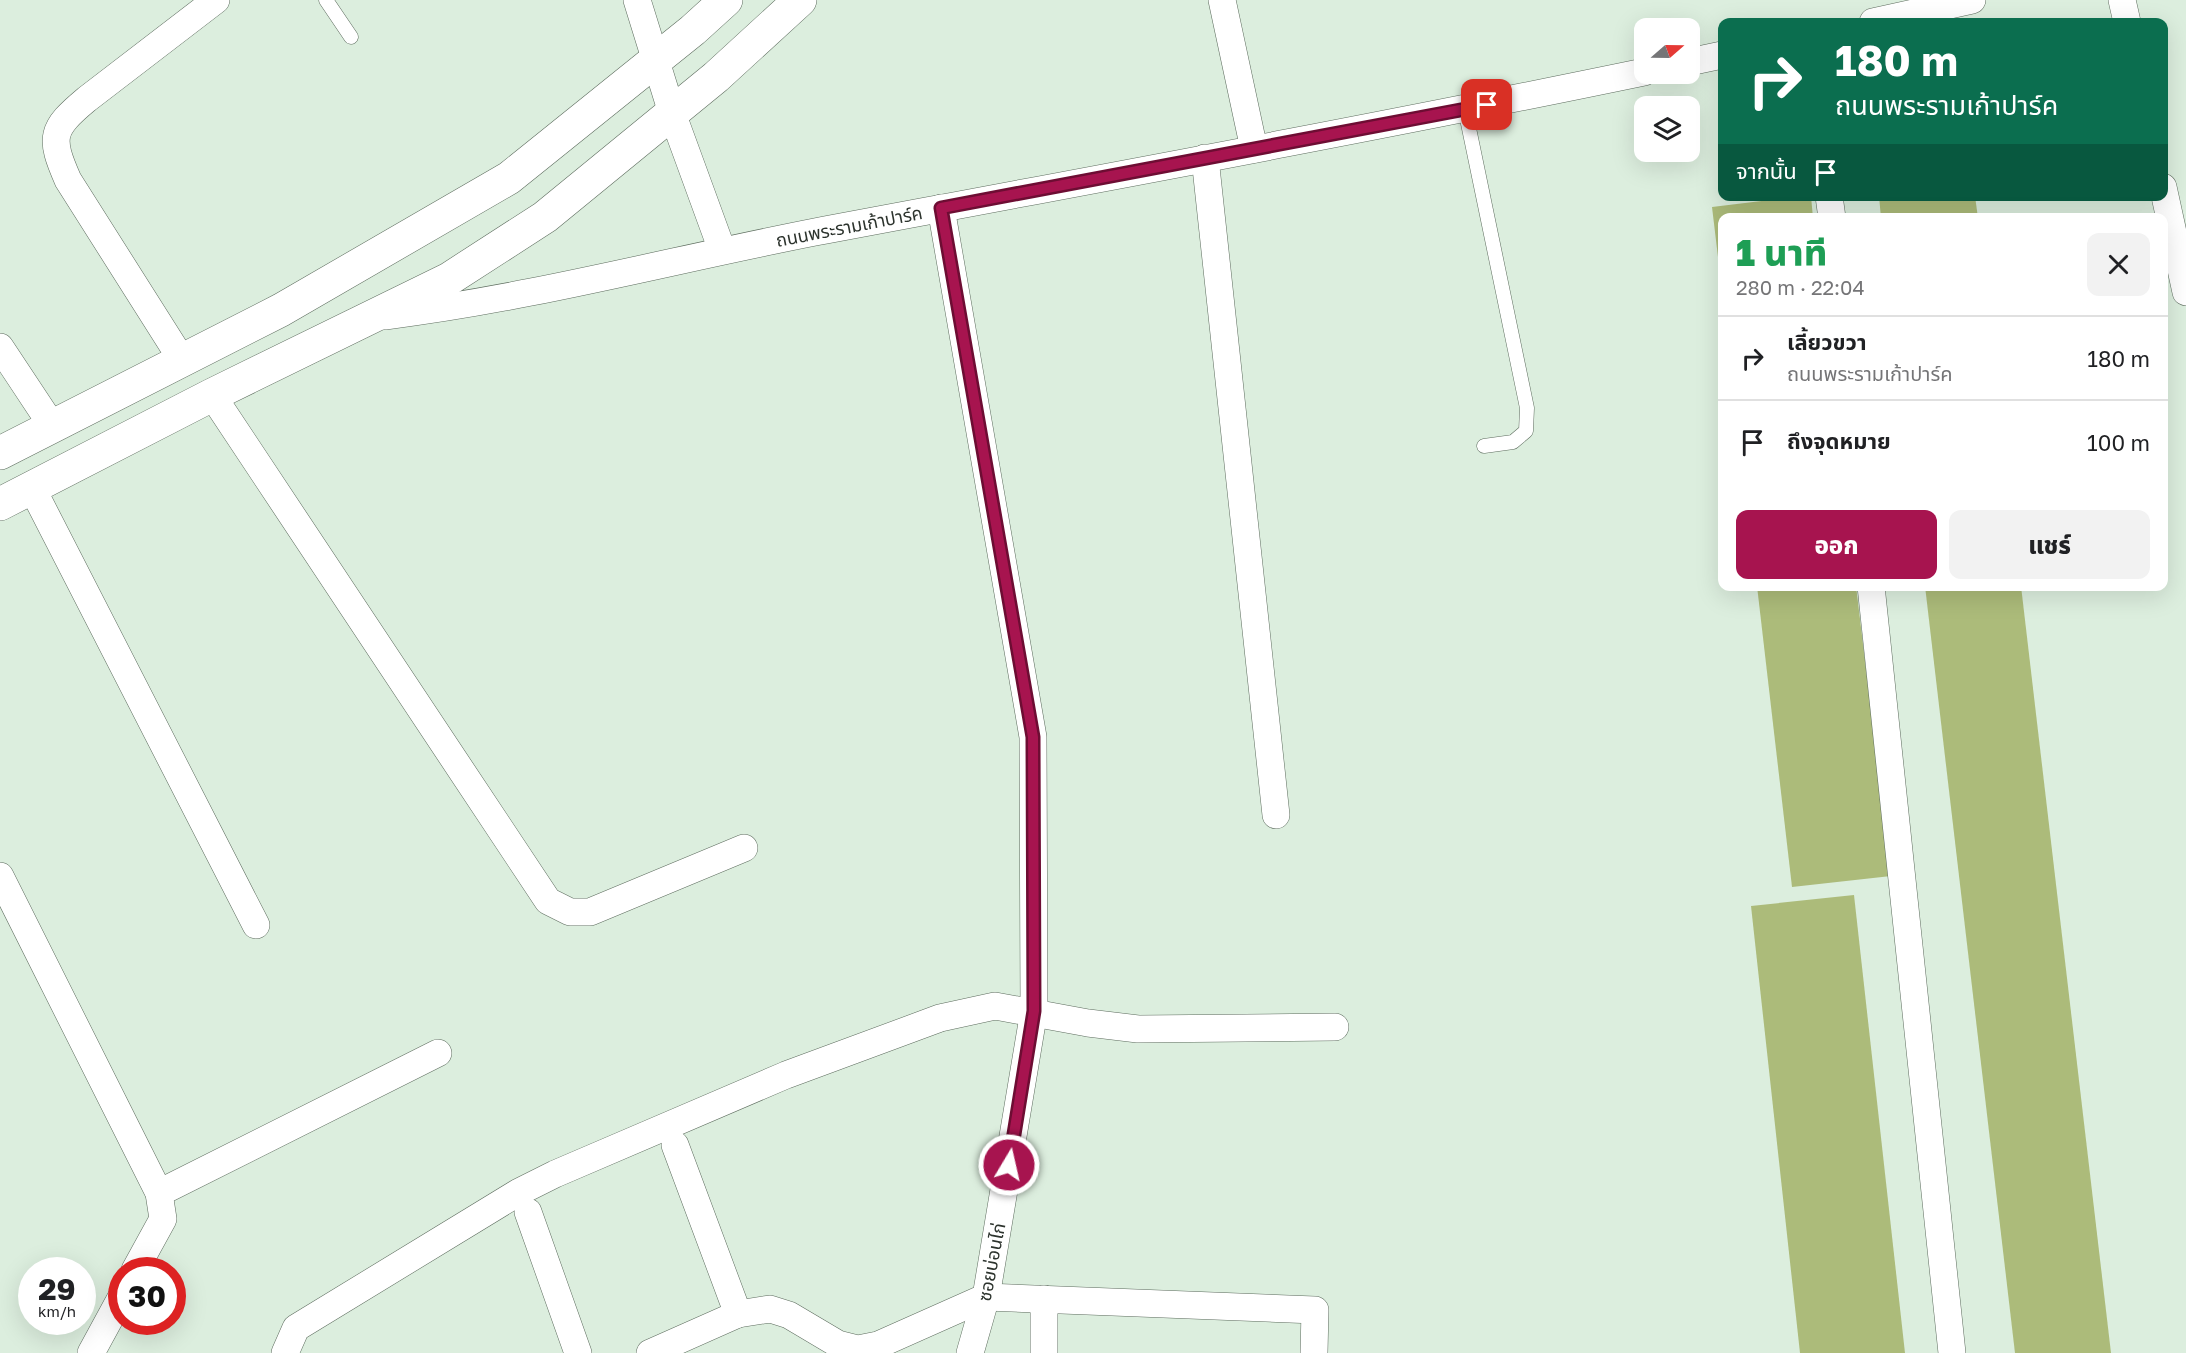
<!DOCTYPE html>
<html lang="th">
<head>
<meta charset="utf-8">
<style>
	body { margin:0; font-family:"Golos Text","Noto Sans Thai",sans-serif; background:#f2f2f2; color:#202124; height:100vh; display:flex; flex-direction:column; font-size:22px; white-space:nowrap }
	* { box-sizing:border-box; margin:0 }
	p { font-size:20px; color:#757577 }
	.icon { flex:none; width:33px; height:33px; fill:none; stroke:currentColor; stroke-width:2; stroke-linecap:round; stroke-linejoin:round }
	.map { position:relative; flex:1; overflow:hidden }
	.details { position:absolute; left:1718px; top:213px; width:450px; height:378px; display:flex; flex-direction:column; background:#fff; border-radius:12px; box-shadow:0 6px 24px #0002 }
	.details>* { flex:none }
	.banner { position:absolute; left:1718px; top:18px; width:450px; height:183px; border-radius:12px; box-shadow:0 6px 24px #0002; background:#0b6e4f; color:#fff; overflow:hidden }
	.needle { width:39px; rotate:70deg }
	.buttons { position:absolute; left:1634px; top:18px; display:grid; gap:12px }
	.buttons a { display:grid; place-items:center; width:66px; height:66px; border-radius:12px; background:#fff; box-shadow:0 6px 24px #0002; font-size:30px }
	.speed { position:absolute; left:18px; top:1257px; display:flex; gap:12px; font-size:30px; font-weight:700; text-align:center }
	.speed>* { display:grid; place-content:center; width:78px; height:78px; border-radius:50%; background:#fff; box-shadow:0 6px 24px #0002; line-height:1 }
	.speed small { font-size:15px; font-weight:400 }
	.speed .limit { border:9px solid #d22; background:#fff; color:#111 }
	.pin { position:absolute; display:grid; place-items:center; width:51px; height:51px; color:#fff; margin:-26px; border-radius:12px; box-shadow:0 3px 9px #0006 }
	.me { position:absolute; width:66px; margin:-33px; rotate:9deg; stroke-linejoin:round; filter:drop-shadow(0 0 4px #0008) }
	.turn { display:flex; align-items:center; gap:21px; height:126px; padding:0 18px; font-size:27px }
	.turn .icon { width:78px; height:78px; stroke-width:2.5 }
	.turn b { display:block; font-size:42px; line-height:51px }
	.then { display:flex; align-items:center; height:57px; padding:0 18px; background:#0003; gap:12px; font-size:22px }
	.round { display:grid; place-items:center; flex:none; width:63px; height:63px; border-radius:12px; background:#f2f2f2 }
	.summary { display:flex; align-items:center; justify-content:space-between; height:102px; padding:0 18px }
	h1 { font-size:36px; font-weight:800; line-height:45px; color:#1e9e55 }
	.button { display:flex; gap:12px; margin-top:auto; padding:12px 18px }
	.button a { flex:1; height:69px; border-radius:12px; background:#a7144f; color:#fff; font-size:24px; font-weight:800; line-height:69px; text-align:center }
	.button a+a { background:#f2f2f2; color:#202124 }
	ul { padding:0; list-style:none }
	li { display:flex; align-items:center; gap:18px; height:84px; padding:0 18px; border-top:2px solid #e0e0e0 }
	li div { flex:1 }
	li b { display:block; font-size:22px }
	li em { font-style:normal }
	.map>svg:first-child { display:block }
	.building { fill:#acbb7a }
	.lines { fill:none; stroke-linecap:round; stroke-linejoin:round }
	.service-casing { stroke:#5d6c5e; stroke-width:15 }
	.minor-casing { stroke:#5d6c5e; stroke-width:28 }
	.secondary-casing { stroke:#5d6c5e; stroke-width:34 }
	.service { stroke:#fff; stroke-width:14 }
	.minor { stroke:#fff; stroke-width:27 }
	.secondary { stroke:#fff; stroke-width:33 }
	.route-casing { stroke:#6d0d33; stroke-width:15 }
	.route { stroke:#a7144f; stroke-width:10 }
	.labels { text-anchor:middle; dominant-baseline:central; stroke-width:4.5; stroke-linejoin:round; paint-order:stroke }
	.street-label { font-size:18px; fill:#2d342e; stroke:#fff }
</style>
</head>
<body>
<div class="map">
<svg width="2186" height="1353" viewBox="0 0 2186 1353">
	<rect width="100%" height="100%" fill="#dceede"/>
	<g class="building">
		<path d="M1803 196H1811L1813 218H1722L1721 282 1712 207Z"/>
		<path d="M1879 196H1975L1978 218H1881Z"/>
		<path d="M1757 586H1856L1891 876 1792 887Z"/>
		<path d="M1925 586H2021L2111 1353H2015Z"/>
		<path d="M1854 895 1905 1353H1800L1751 906Z"/>
	</g>
	<g class="lines">
		<g class="service-casing">
			<g id="service">
				<path d="M326 0 351 37"/>
				<path d="M1465 109 1527 408 1526 431 1513 442 1484 446"/>
			</g>
		</g>
		<g class="minor-casing">
			<g id="minor">
				<path d="M637 0 672 113 722 250"/>
				<path d="M1222 0 1254 149"/>
				<path d="M2122 0 2127 22"/>
				<path d="M1873 22 1972 0"/>
				<path d="M1689 62 1722 55"/>
				<path d="M1205 158 1276 815"/>
				<path d="M2163 187 2186 292"/>
				<path d="M1829 196 1832 218"/>
				<path d="M941 208 1033 737 1034 1011 986 1297 970 1353"/>
				<path d="M385 316C530 298 672 260 815 232 1092 180 1369 129 1644 72"/>
				<path d="M0 347 53 427"/>
				<path d="M182 360 68 180C49 137 51 129 87 99L216 0"/>
				<path d="M212 395 548 901 570 912H590L744 848"/>
				<path d="M32 488 256 925"/>
				<path d="M1871 586 1952 1353"/>
				<path d="M0 876 159 1193 163 1219 135 1270"/>
				<path d="M675 1145 738 1314"/>
				<path d="M159 1193 438 1053"/>
				<path d="M528 1212 578 1353"/>
				<path d="M91 1353 122 1296"/>
				<path d="M285 1353 296 1328 519 1192 555 1174 786 1075 940 1018 995 1006 1088 1023 1138 1029 1335 1027"/>
				<path d="M650 1353 738 1314 770 1309 789 1315 838 1344 858 1349 878 1345 986 1297 1315 1310 1314 1353"/>
				<path d="M1044 1353V1299"/>
			</g>
		</g>
		<g class="secondary-casing">
			<g id="secondary">
				<path d="M0 453 281 310 509 178 693 30 726 0"/>
				<path d="M0 504 212 395 449 279 545 217 716 77 800 0"/>
			</g>
		</g>
		<use href="#service" class="service"/>
		<use href="#minor" class="minor"/>
		<use href="#secondary" class="secondary"/>
	</g>
	<g class="lines">
		<g class="route-casing">
			<path id="route" d="M1009 1165 1034 1011 1033 737 941 208 1487 105"/>
		</g>
		<use href="#route" class="route"/>
	</g>
	<g class="labels">
		<g class="street-label">
			<text transform="translate(849 226) rotate(-11)">ถนนพระรามเก้าปาร์ค</text>
			<text transform="translate(991 1262) rotate(-79)">ซอยบ่อนไก่</text>
		</g>
	</g>
</svg>
<div class="buttons">
<a><svg class="needle" viewBox="-14 -14 28 28"><path d="M0-13l5 13h-10z" fill="#e53935"/><path d="M0 13l5-13h-10z" fill="#757577"/></svg></a>
<a><svg class="icon" aria-label="layers" viewBox="0 0 24 24"><path d="M12 4l9 5-9 5-9-5zM3 14l9 5 9-5"/></svg></a>
</div>
<div class="speed"><div>29<small>km/h</small></div><div class="limit">30</div></div>
<div class="pin" style="left:1487px;top:105px;background:#d93025"><svg class="icon" aria-label="arrive" viewBox="0 0 24 24"><path d="M6 21V4h12l-3 4 3 4H6"/></svg></div>
<svg class="me" style="left:1009px;top:1165px" viewBox="-20 -20 40 40"><circle r="17" fill="#a7144f" stroke="#fff" stroke-width="3"/><path d="M0-11L8 9 0 5-8 9z" fill="#fff"/></svg>
<div class="banner">
<div class="turn"><svg class="icon" aria-label="right" viewBox="0 0 24 24"><path d="M7 20v-9h11M14 6l5 5-5 5"/></svg><div><b>180 m</b>ถนนพระรามเก้าปาร์ค</div></div>
<div class="then">จากนั้น<svg class="icon" aria-label="arrive" viewBox="0 0 24 24"><path d="M6 21V4h12l-3 4 3 4H6"/></svg></div>
</div>
<section class="details">
<div class="summary"><div><h1>1 นาที</h1><p>280 m · 22:04</p></div><a class="round"><svg class="icon" aria-label="close" viewBox="0 0 24 24"><path d="M6 6l12 12M18 6L6 18"/></svg></a></div>
<ul>
<li><svg class="icon" aria-label="right" viewBox="0 0 24 24"><path d="M7 20v-9h11M14 6l5 5-5 5"/></svg><div><b>เลี้ยวขวา</b><p>ถนนพระรามเก้าปาร์ค</p></div><em>180 m</em></li>
<li><svg class="icon" aria-label="arrive" viewBox="0 0 24 24"><path d="M6 21V4h12l-3 4 3 4H6"/></svg><div><b>ถึงจุดหมาย</b></div><em>100 m</em></li>
</ul>
<div class="button"><a>ออก</a><a>แชร์</a></div>
</section>
</div>
</body>
</html>
